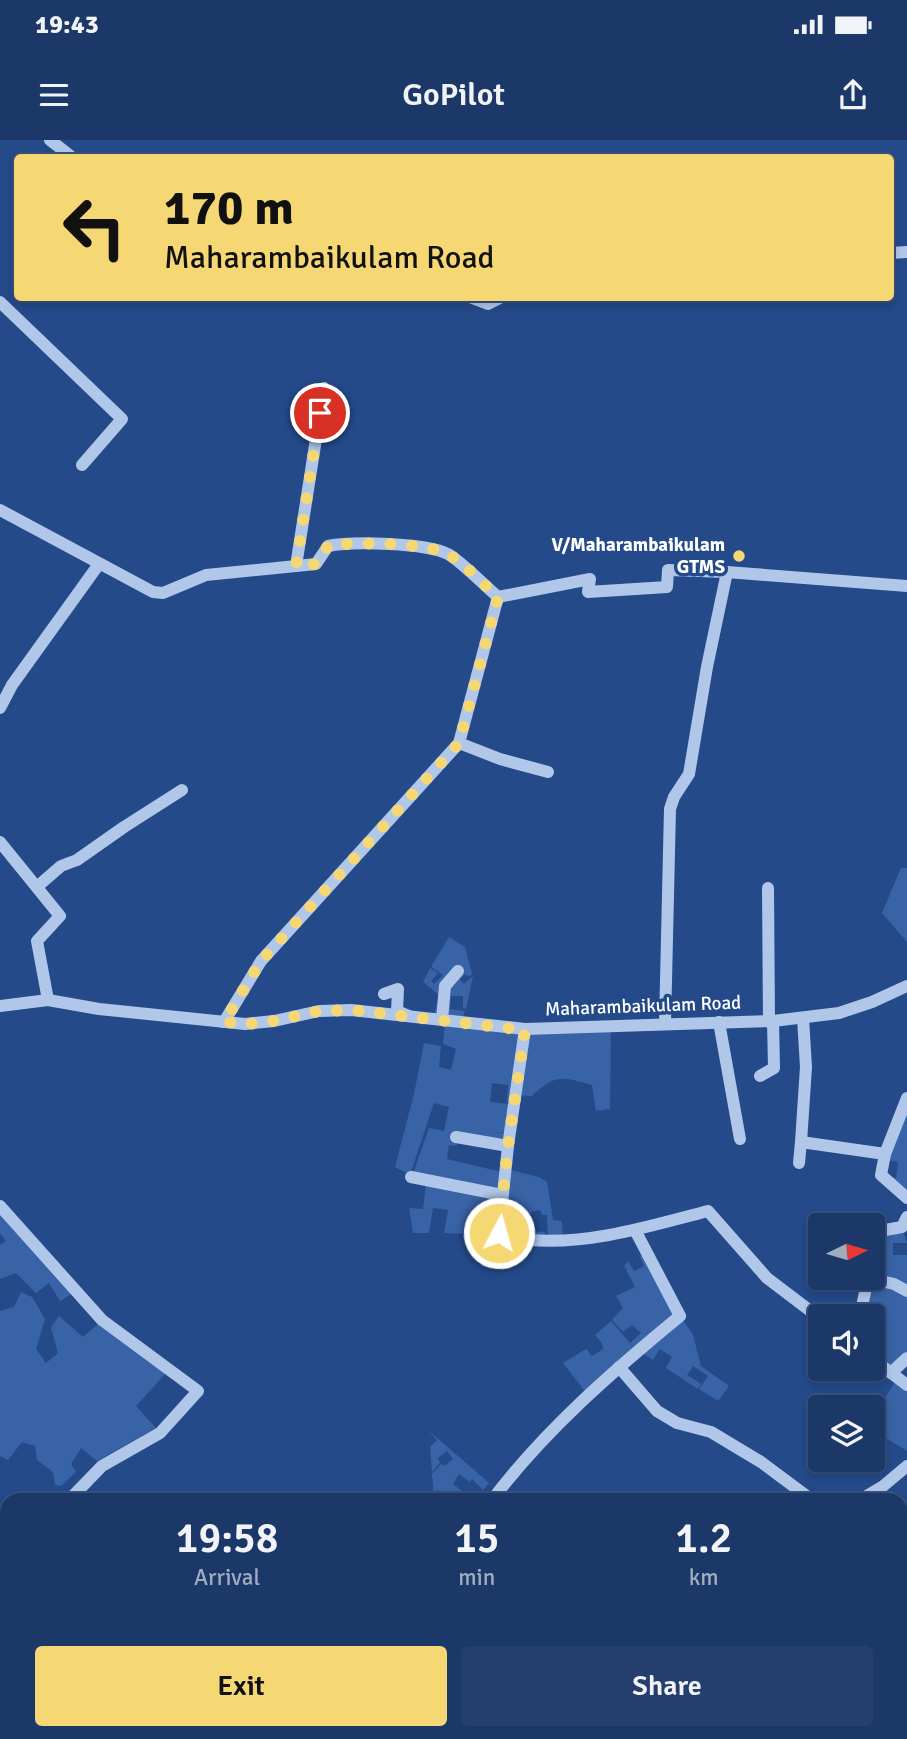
<!DOCTYPE html>
<html lang="en">
<head>
<meta charset="utf-8">
<style>
	body { margin:0; font-family:Signika,sans-serif; background:#243f6e; color:#f1f3f6; height:100vh; display:flex; flex-direction:column; font-size:26px; white-space:nowrap }
	* { box-sizing:border-box; margin:0 }
	p { font-size:23px; color:#a0acc0 }
	.icon { flex:none; width:38px; height:38px; fill:none; stroke:currentColor; stroke-width:2; stroke-linecap:round; stroke-linejoin:round }
	.map { position:relative; flex:1; overflow:hidden }
	.drawer { position:absolute; left:0px; top:1353px; width:908px; height:247px; display:flex; flex-direction:column; background:#1b3868; border-radius:21px 21px 0 0; box-shadow:0 4px 10px #0003,0 0 0 2px #39527c }
	.drawer>* { flex:none }
	.top-card { position:absolute; left:14px; top:14px; width:880px; height:147px; border-radius:7px; box-shadow:0 4px 10px #0003,0 0 0 2px #39527c; background:#f5d774; color:#111; overflow:hidden }
	.needle { width:46px; rotate:85deg }
	.tools { position:absolute; left:808px; top:1073px; display:grid; gap:14px }
	.tools a { display:grid; place-items:center; width:77px; height:77px; border-radius:7px; background:#1b3868; box-shadow:0 4px 10px #0003,0 0 0 2px #39527c; font-size:35px }
	.pin { position:absolute; display:grid; place-items:center; width:60px; height:60px; color:#fff; margin:-30px; border:4px solid #fff; border-radius:50%; box-shadow:0 2px 7px #0007 }
	.me { position:absolute; width:77px; margin:-38px; rotate:6deg; stroke-linejoin:round; filter:drop-shadow(0 0 5px #0008) }
	.turn { display:flex; align-items:center; gap:24px; height:147px; padding:0 35px; font-size:32px }
	.turn .icon { width:91px; height:91px; stroke-width:2.5 }
	.turn b { display:block; font-size:49px; line-height:60px }
	.eta { display:flex; justify-content:space-evenly; align-items:center; height:119px; text-align:center }
	.eta b { font-size:42px; font-weight:600; line-height:49px }
	.cta { display:flex; gap:14px; margin-top:auto; padding:14px 35px }
	.cta a { flex:1; height:80px; border-radius:7px; background:#f5d774; color:#111; font-size:28px; font-weight:600; line-height:80px; text-align:center }
	.cta a+a { background:#243f6e; color:#f1f3f6 }
	.status { display:flex; justify-content:space-between; align-items:center; height:49px; padding:0 35px; background:#1b3868; direction:ltr }
	.status svg { height:19px; fill:currentColor }
	header { display:flex; justify-content:space-between; align-items:center; height:91px; padding:0 35px; background:#1b3868; font-size:32px; font-weight:600 }
	.map>svg:first-child { display:block }
	.green { fill:#3863a7 }
	.lines { fill:none; stroke-linecap:round; stroke-linejoin:round }
	.minor { stroke:#b1c7ea; stroke-width:12 }
	.route { stroke:#f5d774; stroke-width:12; stroke-dasharray:0 21.6 }
	.poi-dot { fill:#f5d774; stroke:#244a8a; stroke-width:2.5 }
	.labels { text-anchor:middle; dominant-baseline:central; stroke-width:7; stroke-linejoin:round; paint-order:stroke }
	.poi-label { font-size:19px; font-weight:bold; fill:#fff; stroke:#244a8a; text-anchor:end }
	.street-label { font-size:19px; fill:#fff; stroke:#244a8a }
</style>
</head>
<body>
<div class="status"><b>19:43</b><svg viewBox="0 0 49 12"><path d="M0 12V9h3v3zM5 12V6h3v6zM10 12V3h3v9zM15 12V0h3v12zM26 1h20v11H26zM47 4h2v5h-2z"/></svg></div>
<header><svg class="icon" aria-label="menu" viewBox="0 0 24 24"><path d="M4 6h16M4 12h16M4 18h16"/></svg>GoPilot<svg class="icon" aria-label="share" viewBox="0 0 24 24"><path d="M12 15V3M7 8l5-5 5 5M5 13v7h14v-7"/></svg></header>
<div class="map">
<svg width="907" height="1599" viewBox="0 0 907 1599">
	<rect width="100%" height="100%" fill="#244a8a"/>
	<g class="green">
		<path d="M901 728H907V802L882 773Z"/>
		<path d="M449 797 465 807 472 834 469 837 465 834 460 840 464 844 473 836 466 869 463 868V856H451L450 869 465 871 462 881 443 878 444 847 441 879 433 878 439 855 423 842 430 828 438 833 431 841 434 844 443 835 431 827Z"/>
		<path d="M445 882 523 891 512 962 507 961 508 945 492 943 490 962 511 964 508 993 490 992 508 994 506 1004 458 1001 456 1006 449 1005 447 1019 502 1032 500 1052 412 1036 429 988 444 991 449 967 434 963 410 1035 395 1027 414 954 424 903 441 906 439 927 451 930 456 909 443 904Z"/>
		<path d="M611 888 610 969 596 971 592 945C563 937 555 933 532 956L516 955 526 891Z"/>
		<path d="M907 962V1057L888 1037 896 1038 898 1022 887 1020Z"/>
		<path d="M506 1029 539 1037 547 1042 553 1080 562 1081 563 1099H548L547 1075H542L540 1070 531 1072V1075L526 1077 527 1091 545 1092 544 1099 500 1092Z"/>
		<path d="M426 1042 500 1057 496 1095 444 1093 448 1070 433 1068 429 1093H413L409 1068 423 1069Z"/>
		<path d="M0 1074 72 1154 60 1161 49 1143 36 1153 16 1133 0 1139V1105L6 1101 0 1093Z"/>
		<path d="M902 1088 907 1103H893V1115H907V1150L873 1138V1121L879 1096Z"/>
		<path d="M644 1114 677 1174 587 1254 563 1223 586 1209 592 1216 603 1209 602 1203 595 1195 611 1181 630 1203 641 1193 632 1185 623 1192 612 1180 623 1168 616 1156 635 1147 624 1126 628 1121 634 1131 644 1126 640 1116Z"/>
		<path d="M869 1139 907 1153V1217L890 1231 873 1217V1176H861Z"/>
		<path d="M21 1152 32 1157 45 1179 36 1209 46 1223 58 1213 51 1187 59 1176 83 1197 99 1183 168 1231 136 1266 156 1288 97 1321 81 1308 71 1324 76 1332 61 1346 55 1345 53 1332 37 1320 35 1306 22 1302 8 1320 0 1316V1171L14 1167Z"/>
		<path d="M681 1177 693 1195 701 1226 729 1246 718 1261 699 1249 708 1236 693 1226 687 1235 701 1244 698 1249 666 1228 672 1217 660 1209 653 1220 639 1211Z"/>
		<path d="M897 1239 907 1247V1311L873 1290V1277Z"/>
		<path d="M428 1290 489 1343 483 1350 472 1339 470 1342 459 1334 453 1344 474 1360H434L432 1334 441 1324 444 1326 453 1319 447 1311 438 1318 440 1323 432 1332 430 1307 437 1300Z"/>
		<path d="M297 1592H452L453 1599H281Z"/>
	</g>
	<g class="lines">
		<g class="minor">
			<path d="M50 0 73 18"/>
			<path d="M891 113 907 112"/>
			<path d="M472 158 488 164 500 158"/>
			<path d="M0 162 122 279 82 325"/>
			<path d="M0 370 153 452 163 453 206 435 316 424 328 406C353 401 426 403 448 414 462 422 485 446 498 457L459 603 261 821 224 882"/>
			<path d="M296 426 324 248"/>
			<path d="M498 457 590 439 588 452 667 447 668 430 727 432 907 446"/>
			<path d="M0 568 12 545 99 424"/>
			<path d="M459 603 500 619 548 632"/>
			<path d="M0 702 60 776 37 801 48 860"/>
			<path d="M38 746 61 726 77 720 124 687 182 650"/>
			<path d="M768 748 769 882"/>
			<path d="M384 854 398 849 397 871 409 876"/>
			<path d="M0 866 48 860 99 869 245 884 274 881 319 871 351 870 525 889 773 881 839 873 872 862 907 846"/>
			<path d="M442 880 445 846 458 831"/>
			<path d="M719 882 740 999"/>
			<path d="M665 884 670 669 674 657 689 634 707 527 727 432"/>
			<path d="M525 889 508 1006 499 1092C508 1099 519 1098 530 1100 590 1105 650 1086 708 1071L767 1138 821 1179"/>
			<path d="M760 936 774 928 773 881"/>
			<path d="M456 997 508 1006"/>
			<path d="M801 1002 806 927 803 878"/>
			<path d="M885 1014 907 958"/>
			<path d="M799 1023 801 1002 885 1014 881 1035 907 1058"/>
			<path d="M411 1037 502 1055"/>
			<path d="M0 1066 102 1180 198 1251 160 1293 102 1326 69 1360"/>
			<path d="M873 1115 878 1095 885 1090 902 1087 907 1077"/>
			<path d="M868 1138 894 1144 907 1151"/>
			<path d="M860 1176 868 1138"/>
			<path d="M873 1219 907 1245"/>
			<path d="M619 1227 657 1271 677 1283 711 1292 761 1322 812 1360"/>
			<path d="M891 1233 907 1218"/>
			<path d="M492 1360C545 1290 613 1231 680 1176L635 1090"/>
			<path d="M860 1360 882 1347 907 1326"/>
			<path d="M0 1428 7 1422"/>
			<path d="M0 1475 7 1481"/>
			<path d="M100 1592 104 1599"/>
			<path d="M464 1592 470 1599"/>
			<path d="M784 1592 788 1599"/>
			<path d="M135 1599 141 1592"/>
		</g>
	</g>
	<g class="lines">
		<path class="route" d="M320 273 296 426 316 424 328 406C353 401 426 403 448 414 463 422 485 446 498 457L459 603 261 821 224 882 246 884 274 881 319 871 351 870 525 890 508 1006 499 1093"/>
	</g>
	<circle class="poi-dot" cx="739" cy="416" r="7"/>
	<g class="labels">
		<g class="poi-label">
			<text x="725" y="405">V/Maharambaikulam<tspan x="725" dy="22">GTMS</tspan></text>
		</g>
		<g class="street-label">
			<text transform="translate(643 866) rotate(-2)">Maharambaikulam Road</text>
		</g>
	</g>
</svg>
<div class="tools">
<a><svg class="needle" viewBox="-14 -14 28 28"><path d="M0-13l5 13h-10z" fill="#e53935"/><path d="M0 13l5-13h-10z" fill="#a0acc0"/></svg></a>
<a><svg class="icon" aria-label="sound" viewBox="0 0 24 24"><path d="M4 9h4l5-4v14l-5-4H4zM17 9q2 3 0 6"/></svg></a>
<a><svg class="icon" aria-label="layers" viewBox="0 0 24 24"><path d="M12 4l9 5-9 5-9-5zM3 14l9 5 9-5"/></svg></a>
</div>
<div class="pin" style="left:320px;top:273px;background:#d93025"><svg class="icon" aria-label="arrive" viewBox="0 0 24 24"><path d="M6 21V4h12l-3 4 3 4H6"/></svg></div>
<svg class="me" style="left:499px;top:1093px" viewBox="-20 -20 40 40"><circle r="17" fill="#f5d774" stroke="#fff" stroke-width="3"/><path d="M0-11L8 9 0 5-8 9z" fill="#fff"/></svg>
<div class="top-card">
<div class="turn"><svg class="icon" aria-label="left" viewBox="0 0 24 24"><path d="M17 20v-9H6M10 6l-5 5 5 5"/></svg><div><b>170 m</b>Maharambaikulam Road</div></div>
</div>
<section class="drawer">
<div class="eta">
<div><b>19:58</b><p>Arrival</p></div>
<div><b>15</b><p>min</p></div>
<div><b>1.2</b><p>km</p></div>
</div>
<div class="cta"><a>Exit</a><a>Share</a></div>
</section>
</div>
</body>
</html>
